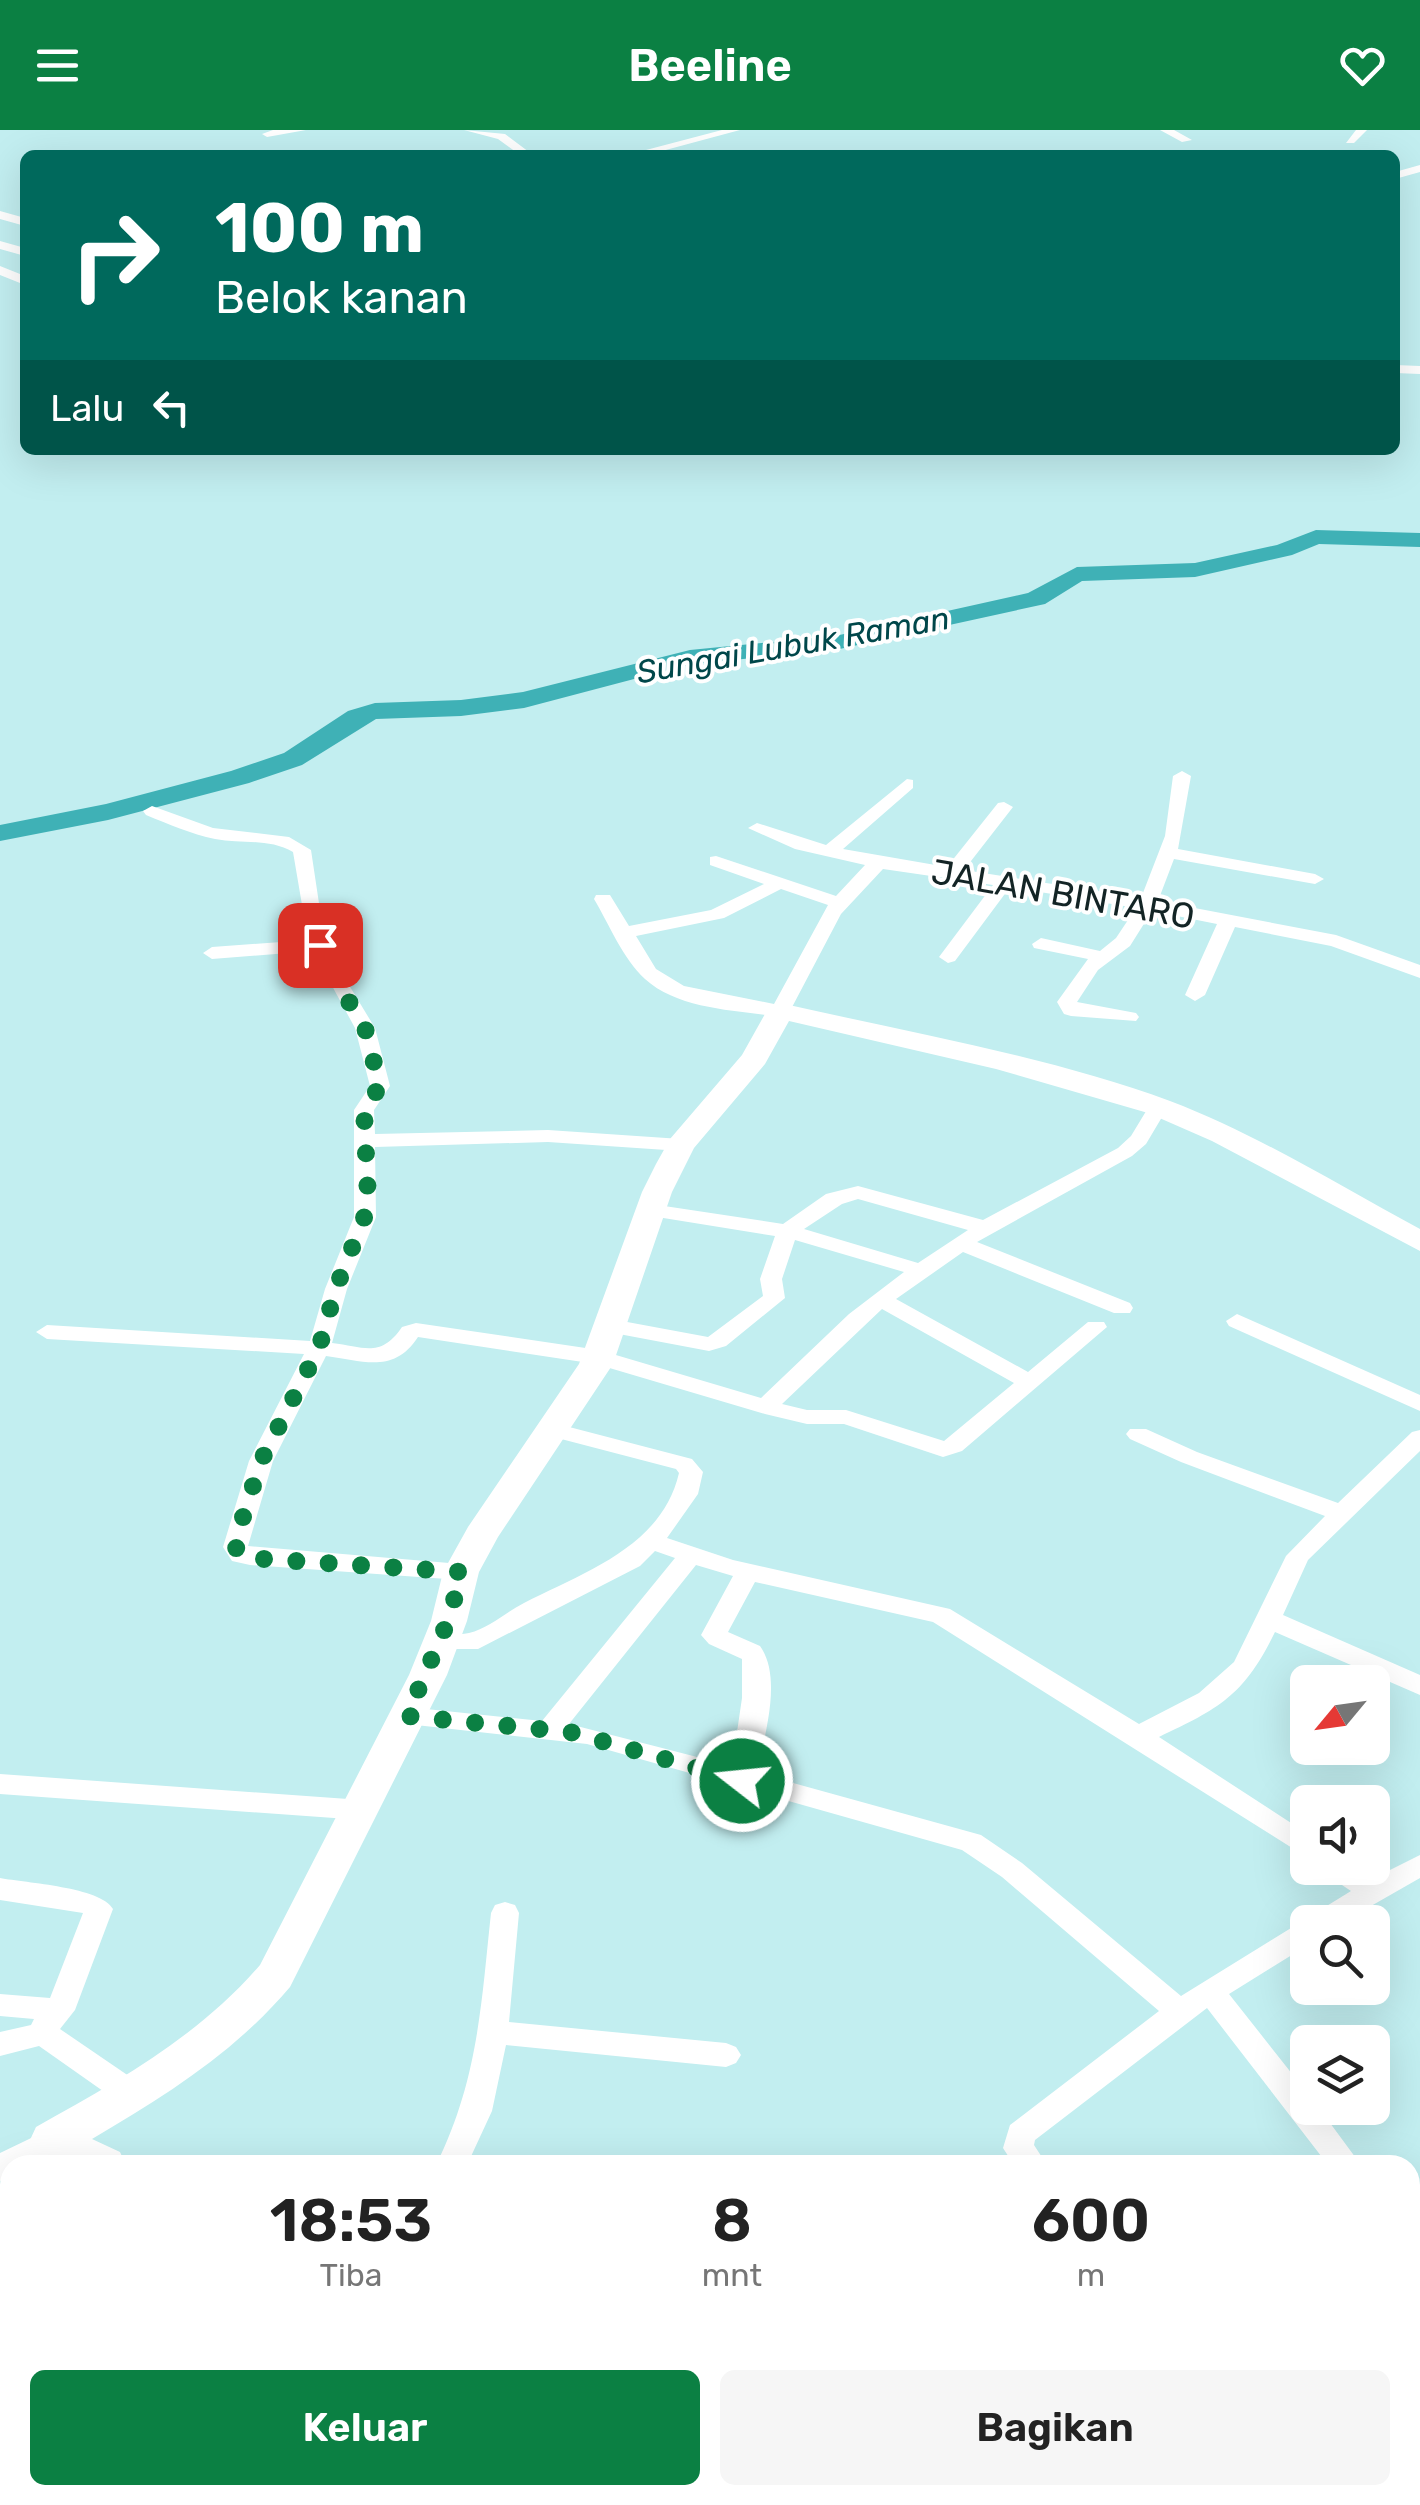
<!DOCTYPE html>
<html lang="id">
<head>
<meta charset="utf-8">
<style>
	body { margin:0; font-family:Rubik,sans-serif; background:#f6f6f6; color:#222; height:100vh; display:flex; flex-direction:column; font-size:38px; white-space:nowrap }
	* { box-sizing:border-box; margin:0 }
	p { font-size:32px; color:#767676 }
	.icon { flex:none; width:55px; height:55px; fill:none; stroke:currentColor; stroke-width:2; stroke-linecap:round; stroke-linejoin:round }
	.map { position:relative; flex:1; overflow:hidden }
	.details { position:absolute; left:0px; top:2025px; width:1420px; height:350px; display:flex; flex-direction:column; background:#fff; border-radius:30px 30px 0 0; box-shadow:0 10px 40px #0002 }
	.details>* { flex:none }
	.hud { position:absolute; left:20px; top:20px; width:1380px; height:305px; border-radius:15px; box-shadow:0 10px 40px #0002; background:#00695c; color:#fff; overflow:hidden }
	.needle { width:65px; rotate:241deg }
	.controls { position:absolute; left:1290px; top:1535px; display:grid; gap:20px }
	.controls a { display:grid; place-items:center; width:100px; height:100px; border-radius:15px; background:#fff; box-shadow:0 10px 40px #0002; font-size:50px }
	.pin { position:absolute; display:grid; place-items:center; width:85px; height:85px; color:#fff; margin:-42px; border-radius:20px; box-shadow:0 5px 15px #0006 }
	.me { position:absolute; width:110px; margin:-55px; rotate:286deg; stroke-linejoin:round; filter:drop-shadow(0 0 8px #0008) }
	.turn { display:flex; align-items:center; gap:35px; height:210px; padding:0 30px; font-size:45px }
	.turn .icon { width:130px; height:130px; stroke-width:2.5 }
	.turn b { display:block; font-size:70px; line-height:85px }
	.then { display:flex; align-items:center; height:95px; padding:0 30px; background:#0003; gap:20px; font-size:38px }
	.eta { display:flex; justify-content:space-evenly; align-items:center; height:170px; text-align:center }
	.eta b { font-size:60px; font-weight:600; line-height:70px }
	.cta { display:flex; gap:20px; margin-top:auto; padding:20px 30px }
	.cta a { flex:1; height:115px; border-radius:15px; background:#0b8043; color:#fff; font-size:40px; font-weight:600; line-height:115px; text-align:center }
	.cta a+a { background:#f6f6f6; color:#222 }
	header { display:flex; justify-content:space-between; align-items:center; height:130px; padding:0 30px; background:#0b8043; color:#fff; font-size:45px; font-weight:600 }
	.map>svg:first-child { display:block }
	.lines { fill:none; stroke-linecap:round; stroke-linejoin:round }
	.river { fill:#3fb1b6; fill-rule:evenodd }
	.street { fill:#fff; fill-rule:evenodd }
	.secondary { fill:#fff; fill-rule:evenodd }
	.route { stroke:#0b8043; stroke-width:18; stroke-dasharray:0 32.4 }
	.labels { text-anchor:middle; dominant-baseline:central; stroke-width:8; stroke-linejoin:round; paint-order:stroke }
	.far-water-label { font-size:32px; font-style:italic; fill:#00474a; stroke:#fff }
	.street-label { font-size:35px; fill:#132425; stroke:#fff }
</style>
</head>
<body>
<header><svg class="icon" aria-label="menu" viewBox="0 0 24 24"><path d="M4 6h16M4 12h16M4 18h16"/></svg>Beeline<svg class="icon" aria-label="heart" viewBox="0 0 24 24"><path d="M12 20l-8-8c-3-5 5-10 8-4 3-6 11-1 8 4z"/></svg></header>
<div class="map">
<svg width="1420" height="2375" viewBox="0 0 1420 2375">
	<rect width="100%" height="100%" fill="#c2eef0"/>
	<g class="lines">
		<path class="river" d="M1316 400 1420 403V417L1319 414 1292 425 1195 447 1082 451 1045 474 835 520 691 534 524 578 461 586 376 589 302 635 249 653 108 690 0 711V695L106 674 231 641 284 623 348 581 375 573 461 570 523 562 690 520 835 506 1028 463 1077 437 1195 433 1277 415Z"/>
		<g class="street">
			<path d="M273 0H306L267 7 262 4Z"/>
			<path d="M464 0 505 4 533 25H520L498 9Z"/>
			<path d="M722 0H740L647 25H627Z"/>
			<path d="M1160 0H1174L1192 10 1182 12Z"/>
			<path d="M1356 0H1367L1354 13H1346Z"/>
			<path d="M1420 35V42L1395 49V42Z"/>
			<path d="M0 81 25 88V96L0 89Z"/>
			<path d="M0 111 25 118V126L0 119Z"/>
			<path d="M0 136 25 146V155L0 145Z"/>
			<path d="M1395 235 1420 236V244L1395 243Z"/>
			<path d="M1182 641 1191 646 1178 719 1315 744 1324 749 1315 754 1174 729 1158 771 1336 805 1420 835V848L1331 816 1235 797 1205 865 1195 871 1185 865 1217 794 1152 781 1130 816 1098 840 1077 872 1136 883 1139 887 1136 891 1071 886 1064 884 1057 872 1088 829 1034 818 1032 814 1041 808 1100 821 1116 808 1136 778 1010 757 955 831 948 833 939 827 993 755 883 739 841 784 790 881 780 887C737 880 679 880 645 849 623 829 609 794 594 769L596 765H610L629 796 711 780 764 754 710 735V727L716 726 836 766 865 735 795 719 748 698 757 693 826 715 907 649 913 650V658L843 719 947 737 998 673 1004 672 1013 677 964 740 1141 768 1165 706 1173 646ZM781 759 828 775 774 874 684 856 656 839 636 806 724 788Z"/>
			<path d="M152 676 213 698 289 707 311 720 323 800 338 837 375 898 390 956 374 980 375 1004 548 1000 681 1009 691 1015 681 1021 548 1012 375 1017 376 1087 347 1159 332 1213C365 1217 381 1228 402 1197L416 1193 599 1220 761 1268 849 1184 904 1142 795 1110 782 1149 785 1168 726 1216 709 1221 603 1201 600 1196 603 1191 611 1189 708 1207 763 1166 760 1149 775 1106 651 1086 643 1085 640 1080 643 1075 651 1074 783 1094 826 1064 858 1056 983 1090 1118 1018 1131 1006 1151 973 1158 971 1168 977 1146 1014 1132 1026 977 1112 1130 1173 1133 1178 1130 1183H1114L963 1122 896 1169 1028 1242 1088 1192H1104L1107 1197 962 1321 943 1327 844 1294H807L765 1284 596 1234 418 1207C394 1244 364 1231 326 1226L273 1331 248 1416 461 1434 470 1436 473 1442 470 1448 461 1450 250 1435 232 1431 223 1417 249 1331 304 1224 47 1209 36 1202 47 1195 310 1211 325 1159 354 1087V980L370 956 355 898 313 821 212 829 203 823 212 817 308 810 293 722C269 708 241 714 215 709 191 704 168 694 146 685L143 681ZM858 1069 968 1100 918 1133 804 1099 842 1074ZM882 1179 1014 1253 944 1311 846 1280H807L782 1274Z"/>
			<path d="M1237 1184 1420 1265V1281L1229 1196 1226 1191Z"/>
			<path d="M550 1292 692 1329 703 1342 698 1364 667 1408 733 1430 950 1479 1139 1594 1199 1563 1234 1532 1286 1426 1325 1386 1181 1332 1130 1309 1126 1304 1130 1299H1146L1197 1322 1338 1373 1412 1302 1420 1300V1321L1308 1430 1283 1485 1420 1545V1565L1275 1502C1245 1564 1221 1578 1159 1607L1308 1704V1728L933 1492 755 1452 728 1502 760 1516C783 1548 764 1607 757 1643L981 1705 1022 1733 1181 1866 1351 1761 1327 1745 1323 1738H1357L1374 1748 1420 1725V1748L1343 1792H1308V1815L1229 1864 1308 1964V1978H1319L1361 2035H1328L1207 1878 1035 2010 1034 2015 1047 2035H1014L1003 2018 1010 1995 1159 1881 1002 1747 962 1720 587 1614 398 1593 394 1586 398 1579 407 1577 542 1591 675 1428 655 1421 640 1436 478 1519H431L427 1513 431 1507C444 1503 457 1506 469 1503 489 1498 506 1482 524 1473 584 1442 662 1417 679 1343L676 1339 542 1304 538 1299ZM696 1435 733 1446 701 1505 709 1514 742 1529V1568L732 1636 569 1594Z"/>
			<path d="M0 1644 362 1670 372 1673 376 1680 372 1687 362 1690 0 1664Z"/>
			<path d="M0 1748C26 1753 101 1757 113 1779L75 1880 60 1899 142 1955 146 1964 142 1973 131 1976 120 1973 39 1916 0 1926V1902L31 1895 34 1889 0 1886V1864L50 1868 83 1783 0 1770Z"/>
			<path d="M505 1772 515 1775 519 1783 509 1892 726 1913 736 1917 741 1925 736 1933 726 1937 506 1915 492 1981 467 2035H436C478 1950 481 1876 491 1783L495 1775Z"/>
			<path d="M52 1998 63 2001 67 2010C57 2031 31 2035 10 2035V2047L0 2051V2023Z"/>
			<path d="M1420 2075V2102L1410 2105V2078Z"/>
			<path d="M1420 2308V2341L1410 2345V2312Z"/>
			<path d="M1009 2365H1051L1046 2375H1004Z"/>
			<path d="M1327 2365H1403L1408 2375H1322Z"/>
		</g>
		<g class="secondary">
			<path d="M780 873C907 902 1048 926 1170 971 1257 1004 1338 1055 1420 1099V1121L1212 1011 1148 983 996 939 789 891 765 934 694 1018 672 1062 613 1234 498 1407 479 1442 467 1491 447 1545 290 1857C234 1923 165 1966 92 2009L120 2022 126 2035C93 2035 47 2044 30 2010L36 1997C118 1951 198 1907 260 1835L409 1545 431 1491 443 1442 468 1397 579 1234 642 1062 656 1034 670 1009 742 925 770 875Z"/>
			<path d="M687 2365H743L748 2375H692Z"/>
		</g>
	</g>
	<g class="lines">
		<path class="route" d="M320 815 328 837 365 898 380 956 364 980 368 1068 364 1088 336 1158 319 1218 261 1331 235 1412 237 1422 250 1428 462 1442 448 1491 407 1586 570 1602 742 1651"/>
	</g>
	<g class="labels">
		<g class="far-water-label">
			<text transform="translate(793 515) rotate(-10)">Sungai Lubuk Raman</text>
		</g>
		<g class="street-label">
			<text transform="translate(1063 764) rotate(10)">JALAN BINTARO</text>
		</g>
	</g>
</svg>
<div class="controls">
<a><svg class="needle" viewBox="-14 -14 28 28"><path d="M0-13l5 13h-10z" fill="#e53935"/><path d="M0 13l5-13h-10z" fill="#767676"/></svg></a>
<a><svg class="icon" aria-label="sound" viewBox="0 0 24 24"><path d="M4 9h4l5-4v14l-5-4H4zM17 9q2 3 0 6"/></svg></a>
<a><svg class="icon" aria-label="search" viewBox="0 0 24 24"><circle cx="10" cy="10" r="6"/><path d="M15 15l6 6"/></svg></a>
<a><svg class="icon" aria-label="layers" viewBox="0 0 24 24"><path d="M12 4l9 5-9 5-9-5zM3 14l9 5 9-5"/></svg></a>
</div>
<div class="pin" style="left:320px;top:815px;background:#d93025"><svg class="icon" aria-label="arrive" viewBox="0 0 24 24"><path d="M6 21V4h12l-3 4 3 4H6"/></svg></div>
<svg class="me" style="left:742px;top:1651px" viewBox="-20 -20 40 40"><circle r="17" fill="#0b8043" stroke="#fff" stroke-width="3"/><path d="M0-11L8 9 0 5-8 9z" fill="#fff"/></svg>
<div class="hud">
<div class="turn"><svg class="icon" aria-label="right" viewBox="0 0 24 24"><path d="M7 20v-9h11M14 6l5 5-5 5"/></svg><div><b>100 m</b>Belok kanan</div></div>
<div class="then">Lalu<svg class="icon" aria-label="left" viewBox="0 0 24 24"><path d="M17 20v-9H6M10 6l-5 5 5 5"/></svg></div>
</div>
<section class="details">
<div class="eta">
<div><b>18:53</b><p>Tiba</p></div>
<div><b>8</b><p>mnt</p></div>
<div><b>600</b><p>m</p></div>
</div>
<div class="cta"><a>Keluar</a><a>Bagikan</a></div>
</section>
</div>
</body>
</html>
